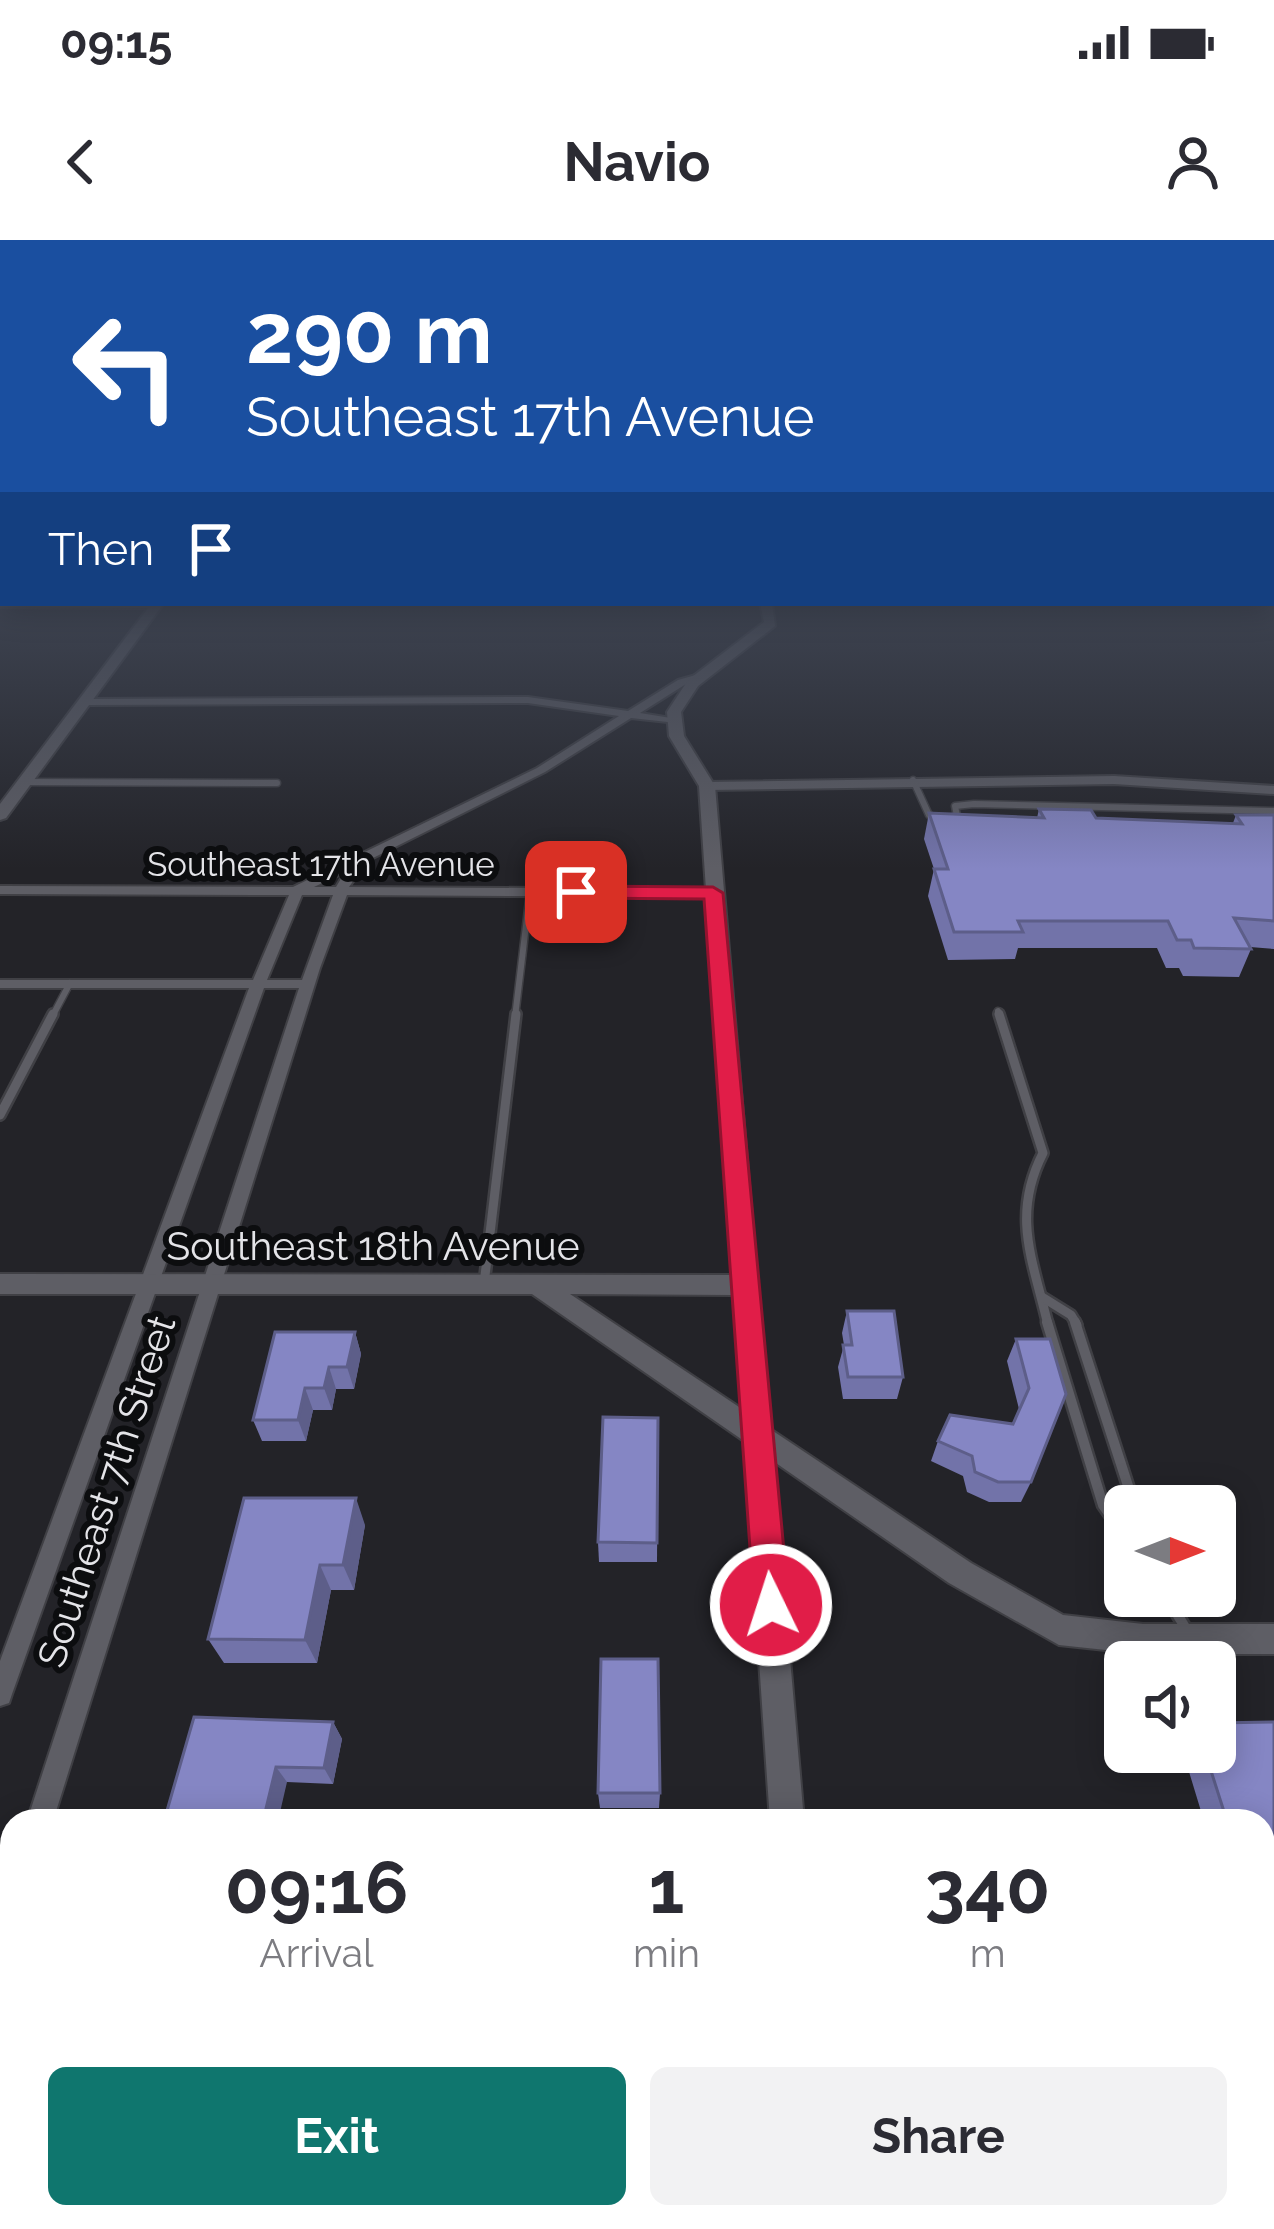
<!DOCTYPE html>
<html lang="en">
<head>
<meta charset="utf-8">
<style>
	body { margin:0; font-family:Raleway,sans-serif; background:#f2f2f3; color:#2b2b33; height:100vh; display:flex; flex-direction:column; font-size:45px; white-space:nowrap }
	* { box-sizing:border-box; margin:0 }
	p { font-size:39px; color:#7c7c81 }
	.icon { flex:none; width:66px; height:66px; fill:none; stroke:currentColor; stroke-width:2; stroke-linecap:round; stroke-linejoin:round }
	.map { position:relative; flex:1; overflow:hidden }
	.sheet { position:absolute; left:0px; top:1569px; width:1275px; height:420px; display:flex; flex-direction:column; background:#fff; border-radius:36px 36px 0 0; box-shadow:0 6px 30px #0003 }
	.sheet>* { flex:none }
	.banner { position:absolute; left:0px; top:0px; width:1275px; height:366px; box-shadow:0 6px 30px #0003; background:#1a4fa0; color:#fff; overflow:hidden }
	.needle { width:78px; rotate:90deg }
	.fabs { position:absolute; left:1104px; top:1245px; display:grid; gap:24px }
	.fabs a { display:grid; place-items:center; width:132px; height:132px; border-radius:18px; background:#fff; box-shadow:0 6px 30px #0003; font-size:60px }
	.pin { position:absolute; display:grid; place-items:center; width:102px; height:102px; color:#fff; margin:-51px; border-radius:24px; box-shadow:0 6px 18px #0006 }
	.me { position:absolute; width:132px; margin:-66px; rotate:356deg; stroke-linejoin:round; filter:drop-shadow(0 0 9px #0008) }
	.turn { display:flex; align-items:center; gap:42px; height:252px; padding:0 48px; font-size:54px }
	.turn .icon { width:156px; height:156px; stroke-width:2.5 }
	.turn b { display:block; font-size:84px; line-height:102px }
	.then { display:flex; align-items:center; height:114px; padding:0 48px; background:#0003; gap:24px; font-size:45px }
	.eta { display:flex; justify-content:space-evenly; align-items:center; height:204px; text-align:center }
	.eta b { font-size:72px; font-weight:700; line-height:84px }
	.button { display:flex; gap:24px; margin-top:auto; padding:24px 48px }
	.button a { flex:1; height:138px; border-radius:18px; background:#0f766e; color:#fff; font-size:48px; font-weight:700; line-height:138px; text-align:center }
	.button a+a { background:#f2f2f3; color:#2b2b33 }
	.status { display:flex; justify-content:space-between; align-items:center; height:84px; padding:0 60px; background:#fff; direction:ltr }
	.status svg { height:33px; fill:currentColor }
	header { display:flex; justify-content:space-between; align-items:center; height:156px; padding:0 48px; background:#fff; font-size:54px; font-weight:700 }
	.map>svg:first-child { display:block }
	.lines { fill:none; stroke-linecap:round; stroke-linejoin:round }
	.service-far2-casing { stroke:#404045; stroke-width:9 }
	.service-far1-casing { stroke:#404045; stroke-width:14 }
	.service-casing { stroke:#404045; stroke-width:15 }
	.minor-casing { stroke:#404045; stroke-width:4 }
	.tertiary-casing { stroke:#404045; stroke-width:4 }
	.service-far2 { stroke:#5e5e65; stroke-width:6 }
	.service-far1 { stroke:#5e5e65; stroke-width:9 }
	.service { stroke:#5e5e65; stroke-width:10 }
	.minor { fill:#5e5e65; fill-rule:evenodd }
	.tertiary { fill:#5e5e65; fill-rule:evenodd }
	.wall { fill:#7273a9 }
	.shaded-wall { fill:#5d5e89 }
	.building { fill:#8586c4; stroke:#5d5e89; stroke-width:3 }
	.route { fill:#e11d48; stroke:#92132f; stroke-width:3 }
	.labels { text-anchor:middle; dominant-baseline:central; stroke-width:12; stroke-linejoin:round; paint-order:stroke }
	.far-street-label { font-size:33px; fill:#e4e4e8; stroke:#0c0d0f }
	.street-label { font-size:39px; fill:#e4e4e8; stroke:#0c0d0f }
</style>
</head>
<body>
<div class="status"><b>09:15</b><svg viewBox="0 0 49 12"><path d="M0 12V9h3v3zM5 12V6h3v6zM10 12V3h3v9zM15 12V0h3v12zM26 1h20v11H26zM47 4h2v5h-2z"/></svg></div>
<header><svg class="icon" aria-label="back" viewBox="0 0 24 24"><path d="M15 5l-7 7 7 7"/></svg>Navio<svg class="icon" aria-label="person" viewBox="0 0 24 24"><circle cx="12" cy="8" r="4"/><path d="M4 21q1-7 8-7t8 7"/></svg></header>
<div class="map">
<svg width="1274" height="1989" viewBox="0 0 1274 1989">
	<rect width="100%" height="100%" fill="#232328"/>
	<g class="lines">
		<g class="service-far2-casing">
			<g id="service-far2">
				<path d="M913 540 929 575 936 578"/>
				<path d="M25 542 277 543"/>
				<path d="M958 581 955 566 974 564 1274 571"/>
				<path d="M998 771 1000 777"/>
				<path d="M52 777 70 743"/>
				<path d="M515 777 530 652"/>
			</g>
		</g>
		<g class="service-far1-casing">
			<g id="service-far1">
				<path d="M999 774 1043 913C1011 976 1033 1020 1048 1085"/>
				<path d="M0 875 53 774"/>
				<path d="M484 1044 516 774"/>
				<path d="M1042 1057 1071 1075 1077 1085"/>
			</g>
		</g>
		<g class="service-casing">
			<g id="service">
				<path d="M1047 1082 1103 1265 1122 1292 1125 1279"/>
				<path d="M1075 1082 1131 1255 1128 1266"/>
				<path d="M1166 1356 1188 1392"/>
			</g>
		</g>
		<g class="minor-casing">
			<g id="minor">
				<path d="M0 361 158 363 160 365 155 368 0 367Z"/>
				<path d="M703 433 708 436 707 438 686 444 640 473 677 479V483L631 478 545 532 367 621 349 647 713 649 720 653 713 657 347 655 320 728 53 1581H27L299 748H264L12 1454 9 1463 0 1466V1421L249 748H0V740H253L289 655 0 654V646L293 647 537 528 619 476 528 463 87 465 82 462 87 459 528 457 628 471 678 440ZM345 632 336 647H314ZM302 655H333L302 740H267Z"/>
				<path d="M1114 536 1274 546V554L1114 544 707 550 701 546 707 542Z"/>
				<path d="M12 1654V1711L10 1716 0 1720V1664L2 1658Z"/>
			</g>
		</g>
		<g class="tertiary-casing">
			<g id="tertiary">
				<path d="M152 363H164L6 578 0 580V564Z"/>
				<path d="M760 363H772L775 386 698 446 681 472 684 496 715 546 770 1189 971 1323 1063 1375 1143 1384H1274V1414H1143L1059 1405 949 1343 773 1221 804 1581H770L744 1201 532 1054H0V1034L732 1035 699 546 669 496 667 472 688 440 764 382ZM570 1054 734 1055 742 1169Z"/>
				<path d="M796 1977H838L839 1989H797Z"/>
			</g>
		</g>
		<use href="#service-far2" class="service-far2"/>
		<use href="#service-far1" class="service-far1"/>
		<use href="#service" class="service"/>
		<use href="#minor" class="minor"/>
		<use href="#tertiary" class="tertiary"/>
	</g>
	<g class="wall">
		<path d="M1039 569 1096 578 1233 583 1236 575H1274V709L1250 707 1251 709 1239 737 1183 736 1179 728H1166L1157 708H1018L1015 719 948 720 928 656 934 629 924 599 929 573 1037 578Z"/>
		<path d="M847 1071 903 1137 897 1159H843L838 1127 844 1105 842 1093Z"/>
		<path d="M355 1092 361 1114 354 1149H336L332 1170H313L306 1201H262L253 1180Z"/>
		<path d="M1016 1099H1050L1031 1242 1021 1262H989L967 1252 963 1236 931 1221 938 1201 1013 1184 1019 1169 1007 1121Z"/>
		<path d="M658 1178 657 1322H599L598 1302Z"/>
		<path d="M365 1285 354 1350H331L317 1423H224L208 1399Z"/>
		<path d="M333 1482 342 1499 333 1544 287 1542 164 1581Z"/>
		<path d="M1274 1482V1634H1263V1581H1204L1183 1512H1215Z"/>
		<path d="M598 1553H660L659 1568H600Z"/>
		<path d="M947 1977H1061L1063 1989H948Z"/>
	</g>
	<g class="shaded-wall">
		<path d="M355 1092 361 1114 354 1149 347 1127Z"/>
		<path d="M329 1127 336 1149 332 1170 324 1148Z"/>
		<path d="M305 1148 313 1170 306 1201 298 1180Z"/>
		<path d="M356 1258 365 1285 354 1350 343 1325Z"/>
		<path d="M320 1325 331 1350 317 1423 305 1400Z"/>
		<path d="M333 1482 342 1499 333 1544 324 1528Z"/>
		<path d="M276 1527 287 1542 278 1581H263Z"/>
		<path d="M177 1977 199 1980 198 1989H175Z"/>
	</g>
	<g class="building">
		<path d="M1039 569 1091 570 1096 578 1242 584 1236 575H1274V681L1234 678 1251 709 1194 708 1191 700H1177L1168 681H1018L1023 692H954L934 629H948L929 573 1044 578Z"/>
		<path d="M847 1071H894L903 1137H848L843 1105H852Z"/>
		<path d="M275 1092H355L347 1127H329L324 1148H305L298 1180H253Z"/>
		<path d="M1016 1099H1050L1066 1154 1031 1242H998L975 1232 972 1216 938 1201 950 1175 1013 1184 1029 1148Z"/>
		<path d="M603 1177 658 1178 657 1303 598 1302Z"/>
		<path d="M244 1258H356L343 1325H320L305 1400 208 1399Z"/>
		<path d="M601 1419H658L660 1553H598Z"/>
		<path d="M194 1477 333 1482 324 1528 276 1527 263 1581H164Z"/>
		<path d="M1274 1482V1620L1263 1621V1581H1227L1205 1512H1215V1483Z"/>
		<path d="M68 1977H177L175 1989H65Z"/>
		<path d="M595 1977H666V1989H594Z"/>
		<path d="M959 1977H1061L1063 1989H960Z"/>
	</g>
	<linearGradient id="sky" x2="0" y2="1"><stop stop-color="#131316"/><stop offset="0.56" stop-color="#3f4553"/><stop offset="1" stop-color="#3f4553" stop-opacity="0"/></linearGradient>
	<rect width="1274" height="629" fill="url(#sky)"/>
	<path class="route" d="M713 647 723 653 789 1365 784 1377 771 1381 759 1377 754 1365 704 659 576 658 566 652 576 646Z"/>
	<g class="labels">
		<g class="far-street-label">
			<text x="321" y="624">Southeast 17th Avenue</text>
		</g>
		<g class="street-label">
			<text x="373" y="1006">Southeast 18th Avenue</text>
			<text transform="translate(106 1251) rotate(-72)">Southeast 7th Street</text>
		</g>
	</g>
</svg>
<div class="fabs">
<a><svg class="needle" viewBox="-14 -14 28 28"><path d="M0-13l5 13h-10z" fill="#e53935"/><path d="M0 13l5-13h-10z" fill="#7c7c81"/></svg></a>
<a><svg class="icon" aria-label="sound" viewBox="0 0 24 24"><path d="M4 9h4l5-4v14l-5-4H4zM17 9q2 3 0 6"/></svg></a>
</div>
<div class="pin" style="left:576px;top:652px;background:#d93025"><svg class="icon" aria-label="arrive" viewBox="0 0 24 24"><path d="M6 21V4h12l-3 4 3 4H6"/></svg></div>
<svg class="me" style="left:771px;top:1365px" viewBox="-20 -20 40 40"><circle r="17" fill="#e11d48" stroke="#fff" stroke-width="3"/><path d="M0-11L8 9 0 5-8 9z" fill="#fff"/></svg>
<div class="banner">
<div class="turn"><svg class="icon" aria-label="left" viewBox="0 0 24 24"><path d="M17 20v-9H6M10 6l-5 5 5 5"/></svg><div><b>290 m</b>Southeast 17th Avenue</div></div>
<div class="then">Then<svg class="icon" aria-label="arrive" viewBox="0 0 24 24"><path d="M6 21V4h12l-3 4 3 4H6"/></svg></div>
</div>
<section class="sheet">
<div class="eta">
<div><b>09:16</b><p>Arrival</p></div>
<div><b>1</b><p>min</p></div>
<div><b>340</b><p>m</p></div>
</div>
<div class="button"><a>Exit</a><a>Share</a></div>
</section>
</div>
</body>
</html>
